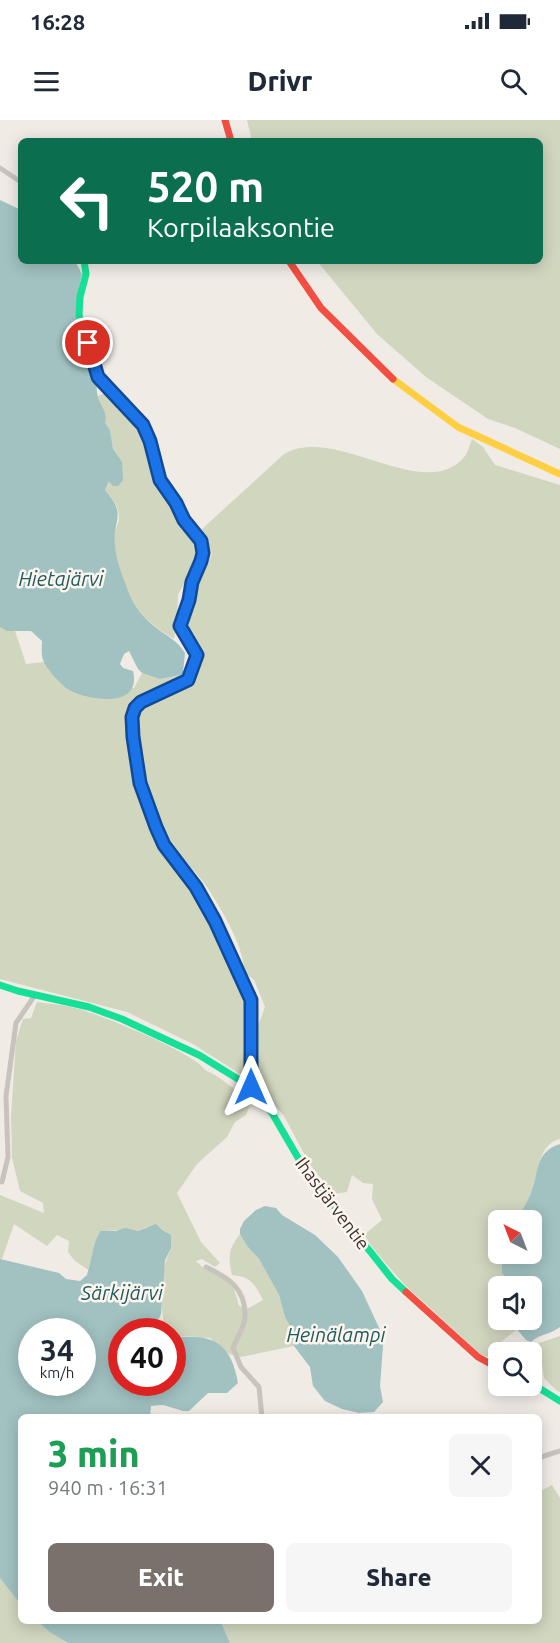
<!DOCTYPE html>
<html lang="en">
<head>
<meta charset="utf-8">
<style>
	body { margin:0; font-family:Ubuntu,sans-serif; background:#f6f6f7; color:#1f2937; height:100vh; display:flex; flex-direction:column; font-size:22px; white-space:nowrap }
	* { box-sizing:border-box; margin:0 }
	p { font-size:20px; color:#747a83 }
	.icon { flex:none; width:33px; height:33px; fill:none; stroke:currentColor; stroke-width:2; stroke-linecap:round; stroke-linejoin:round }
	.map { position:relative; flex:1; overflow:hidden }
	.drawer { position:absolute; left:18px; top:1294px; width:524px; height:210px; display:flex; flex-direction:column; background:#fff; border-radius:9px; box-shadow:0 3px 15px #0003 }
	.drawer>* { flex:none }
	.top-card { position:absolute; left:18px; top:18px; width:525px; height:126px; border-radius:9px; box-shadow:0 3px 15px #0003; background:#0b6e4f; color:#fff; overflow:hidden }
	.needle { width:39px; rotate:318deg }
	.fabs { position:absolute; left:488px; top:1090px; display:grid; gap:12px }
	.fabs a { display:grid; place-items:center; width:54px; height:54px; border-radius:9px; background:#fff; box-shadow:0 3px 15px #0003; font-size:30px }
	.speed { position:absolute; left:18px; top:1198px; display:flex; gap:12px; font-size:30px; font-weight:700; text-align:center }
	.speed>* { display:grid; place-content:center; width:78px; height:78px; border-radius:50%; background:#fff; box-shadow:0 3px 15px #0003; line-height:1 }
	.speed small { font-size:15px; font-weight:400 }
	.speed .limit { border:9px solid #d22; background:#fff; color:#111 }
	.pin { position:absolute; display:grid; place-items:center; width:51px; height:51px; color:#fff; margin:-26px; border:3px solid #fff; border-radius:50%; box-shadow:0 2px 6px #0007 }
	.me { position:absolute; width:66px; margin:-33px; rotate:0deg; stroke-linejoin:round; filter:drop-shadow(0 0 4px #0008) }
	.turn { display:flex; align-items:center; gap:21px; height:126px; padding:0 30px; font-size:27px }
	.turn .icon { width:78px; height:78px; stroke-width:2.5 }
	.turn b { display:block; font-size:42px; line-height:51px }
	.round { display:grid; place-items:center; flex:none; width:63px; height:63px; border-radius:9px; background:#f6f6f7 }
	.headline { display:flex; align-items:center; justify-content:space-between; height:102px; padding:0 30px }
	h1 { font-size:36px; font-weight:800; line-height:45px; color:#1e9e55 }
	.action { display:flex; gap:12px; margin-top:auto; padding:12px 30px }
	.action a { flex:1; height:69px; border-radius:9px; background:#7a716c; color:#fff; font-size:24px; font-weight:800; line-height:69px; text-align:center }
	.action a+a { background:#f6f6f7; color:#1f2937 }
	.status { display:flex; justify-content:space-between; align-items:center; height:42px; padding:0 30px; background:#fff; direction:ltr }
	.status svg { height:16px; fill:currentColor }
	header { display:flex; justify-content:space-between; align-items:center; height:78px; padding:0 30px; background:#fff; font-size:27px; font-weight:800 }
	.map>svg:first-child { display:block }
	.green { fill:#d1d6bf }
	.water { fill:#a1c2c1; fill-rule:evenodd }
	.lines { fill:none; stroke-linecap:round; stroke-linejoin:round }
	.street { stroke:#c9c3be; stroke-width:5 }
	.fast { stroke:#16e098; stroke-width:7 }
	.slow { stroke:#ffcf43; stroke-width:7 }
	.jam { stroke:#f24e42; stroke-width:7 }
	.route-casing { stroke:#114b97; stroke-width:15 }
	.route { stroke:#1a73e8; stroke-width:10 }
	.labels { text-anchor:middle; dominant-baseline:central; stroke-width:5; stroke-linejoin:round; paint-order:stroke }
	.street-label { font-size:18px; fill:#3b302b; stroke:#fbf5ee }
	.water-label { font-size:20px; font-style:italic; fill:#1f5a5e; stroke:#fbf5ee }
</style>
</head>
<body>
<div class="status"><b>16:28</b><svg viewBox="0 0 49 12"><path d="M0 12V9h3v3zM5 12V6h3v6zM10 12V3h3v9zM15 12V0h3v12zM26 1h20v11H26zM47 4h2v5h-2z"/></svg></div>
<header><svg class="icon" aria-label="menu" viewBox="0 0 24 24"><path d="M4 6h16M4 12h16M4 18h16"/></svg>Drivr<svg class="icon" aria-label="search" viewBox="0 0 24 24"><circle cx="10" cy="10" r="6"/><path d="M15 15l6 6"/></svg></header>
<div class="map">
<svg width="560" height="1523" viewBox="0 0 560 1523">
	<rect width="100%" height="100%" fill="#f0ebe5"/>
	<g class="green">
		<path d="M247 0H560V329L515 308 488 299 426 257 377 214 317 141H540V21H252Z"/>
		<path d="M107 272 136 302 156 364 196 424 194 448 178 474 177 503 174 519C161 511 148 502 138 490 126 476 114 435 114 416 114 410 119 404 119 398 119 387 112 377 105 370L122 343 113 329 110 310 105 303 98 276Z"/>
		<path d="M472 319 483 327 495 345 560 365V1019C537 1024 538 1057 530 1075 526 1084 521 1092 516 1101H498V1134H502V1153L515 1167H498V1200H509L516 1210 501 1222 494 1239 480 1234 404 1164 376 1132 364 1115 382 1100 372 1079 373 1064 363 1063 352 1055 347 1072 333 1074 309 1043 284 996 256 964 254 917 265 887 254 860 244 852C245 827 219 785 205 764 192 747 175 732 164 713 155 699 152 681 145 666 146 653 141 641 138 629 126 583 151 574 190 564L196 547H200C202 529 192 523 189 507 185 487 205 453 212 434L202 409 283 335C333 302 425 386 465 336 468 332 470 324 472 319Z"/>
		<path d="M0 507 7 511H15L26 544 44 542 69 570 134 568 142 553 160 559 182 555 184 557 132 589 128 614 136 672 154 719 159 721 200 778 245 878 247 909 245 957 193 924 127 892 0 859Z"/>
		<path d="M37 882C50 884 66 885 79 889 101 895 195 933 205 950 221 956 236 972 251 982L246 995 235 1002 227 1017 197 1044 177 1073 201 1122 220 1143 215 1147 202 1139 196 1141C209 1155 216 1151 226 1159 234 1165 237 1178 239 1186L249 1188 263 1180C255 1164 250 1156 232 1155 228 1135 228 1130 240 1114L247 1126 259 1139 279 1175 285 1197 294 1214V1226L241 1237 229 1234 210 1218 186 1216 173 1218 172 1212H166C159 1185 159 1153 171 1128L147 1107 138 1111C125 1108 114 1111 100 1111L95 1122 88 1150 74 1140 68 1132 69 1121 57 1115 47 1126 14 1104 2 1139H0V1075L44 1093 43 1083 20 1071 12 1038 11 996 16 921 23 899 31 898Z"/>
		<path d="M560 1216V1272L557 1271 544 1258 539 1223Z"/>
		<path d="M552 1365 560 1378V1523H230L221 1502H538L539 1372Z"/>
		<path d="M0 1458 21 1485V1502H38L51 1513 68 1523H0Z"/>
	</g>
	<g class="water">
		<path d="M0 80 21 90V141H75L82 154C76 174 78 207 85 228 87 237 92 245 95 254 97 261 96 270 98 277 101 287 108 293 105 303L110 310 113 329 122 342 123 360 118 366H113L109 362 105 370C128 396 112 399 115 425 116 438 121 453 126 465 131 482 140 495 154 506 165 515 177 520 185 533L183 553 186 557 181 560 183 557 181 555 160 559 142 553 138 549 129 531 124 534 120 544 123 548 133 551C142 588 92 581 71 571 62 566 47 550 43 540 41 534 42 527 42 521L31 511H7L0 507Z"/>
		<path d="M560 1024V1207C550 1215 541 1213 531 1222L526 1220 509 1200H531V1167H515L502 1153V1134H531V1101H516C521 1092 526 1084 530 1075 540 1053 533 1033 560 1024Z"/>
		<path d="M265 1086 276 1088 282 1095 315 1115 338 1137 362 1171 381 1212 383 1226 380 1266 383 1282 374 1292 359 1293 342 1289 325 1281 313 1266 310 1247 294 1226V1214L285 1197 279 1175 259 1139 247 1126 240 1114V1109L244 1101 256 1090Z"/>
		<path d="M156 1104 162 1110 171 1115V1128L165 1140 161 1194 153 1212H122V1263H172L173 1218C212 1213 231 1222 238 1263L227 1273H208L189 1291H183L163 1285 151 1286 150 1297 21 1298V1485L0 1458V1139L59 1153 66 1159 80 1161 87 1155 95 1122 100 1111H116L125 1108 138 1111ZM32 1212H82V1263H32Z"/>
		<path d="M38 1502H221L230 1523H68L51 1513Z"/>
	</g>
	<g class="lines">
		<g class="street">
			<path d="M0 48 21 62"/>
			<path d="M2 1062 8 1037 6 976 16 903 35 875"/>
			<path d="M206 1147C227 1157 246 1168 245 1196 245 1207 237 1217 233 1228L241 1247 259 1267 262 1298"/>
			<path d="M538 1338 560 1331"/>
		</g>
		<g class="fast">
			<path d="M84 141 86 154 80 177 79 195 98 257 143 305 150 321 160 360 176 383 184 400 201 421 203 433 191 462 189 480 180 506 197 535 188 560 141 582C134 589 132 595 132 605"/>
			<path d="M212 797 251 880V967"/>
			<path d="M0 865 18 871 89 887 122 899 199 935 251 967 272 993 304 1048 392 1159 406 1172"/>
			<path d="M531 1263 560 1281"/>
		</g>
		<path class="slow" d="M393 259 458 307 560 354"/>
		<g class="jam">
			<path d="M225 0 231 21"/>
			<path d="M289 141 321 188 393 259"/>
			<path d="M132 605 140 663 156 707 164 725 197 767 212 797"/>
			<path d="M406 1172 478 1237 498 1248"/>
		</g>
	</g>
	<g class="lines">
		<g class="route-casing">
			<path id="route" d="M88 223 98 257 143 305 150 321 160 360 176 383 184 400 201 421 203 433 201 441 192 462 189 480 180 506 197 535 188 560 141 582 135 588 132 597 133 617 140 663 156 707 164 725 196 767 215 801 251 880V967"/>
		</g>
		<use href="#route" class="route"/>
	</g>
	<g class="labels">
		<g class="street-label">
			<text transform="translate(333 1083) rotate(53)">Ihastjärventie</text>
		</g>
		<g class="water-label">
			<text x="61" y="458">Hietajärvi</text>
			<text x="122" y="1172">Särkijärvi</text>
			<text x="336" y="1214">Heinälampi</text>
		</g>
	</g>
</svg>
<div class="fabs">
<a><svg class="needle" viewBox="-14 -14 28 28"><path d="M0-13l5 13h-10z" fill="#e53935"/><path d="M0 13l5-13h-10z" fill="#747a83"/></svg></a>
<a><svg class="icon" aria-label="sound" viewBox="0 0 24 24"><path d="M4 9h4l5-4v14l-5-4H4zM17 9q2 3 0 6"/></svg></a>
<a><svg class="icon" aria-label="search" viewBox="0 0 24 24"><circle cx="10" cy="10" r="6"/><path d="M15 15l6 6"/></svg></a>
</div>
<div class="speed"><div>34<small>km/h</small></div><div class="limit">40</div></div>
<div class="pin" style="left:88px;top:223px;background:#d93025"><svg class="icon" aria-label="arrive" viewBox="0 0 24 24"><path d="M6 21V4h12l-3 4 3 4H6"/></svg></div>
<svg class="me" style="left:251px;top:967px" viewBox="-20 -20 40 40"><path d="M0-17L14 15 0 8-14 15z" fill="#1a73e8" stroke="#fff" stroke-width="4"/></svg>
<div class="top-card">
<div class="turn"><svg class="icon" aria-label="left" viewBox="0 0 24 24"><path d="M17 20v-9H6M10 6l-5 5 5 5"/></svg><div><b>520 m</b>Korpilaaksontie</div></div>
</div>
<section class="drawer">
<div class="headline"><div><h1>3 min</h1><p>940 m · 16:31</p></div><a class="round"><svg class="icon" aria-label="close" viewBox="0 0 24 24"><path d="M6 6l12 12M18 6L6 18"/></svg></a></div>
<div class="action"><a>Exit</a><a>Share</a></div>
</section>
</div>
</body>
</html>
